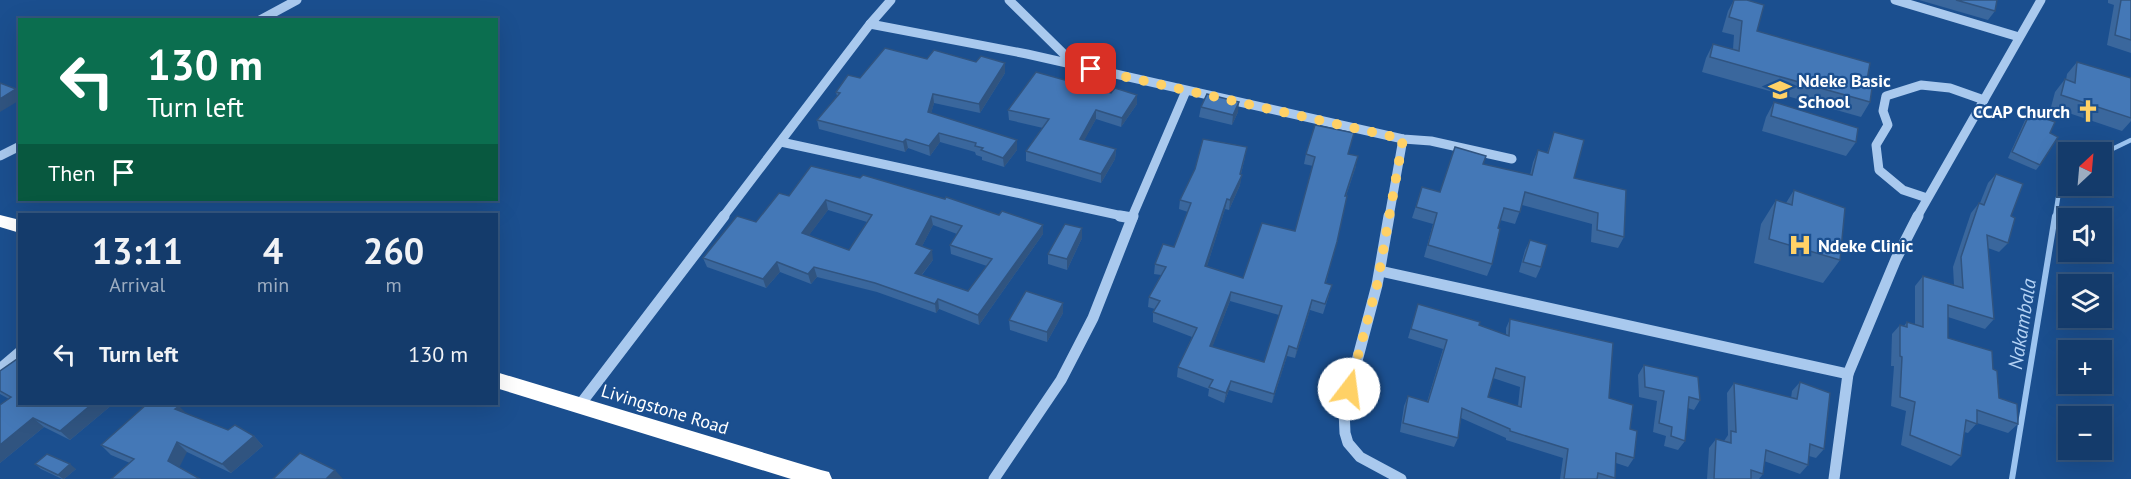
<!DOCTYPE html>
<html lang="en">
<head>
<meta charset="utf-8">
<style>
	body { margin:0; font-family:"PT Sans",sans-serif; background:#214673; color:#f1f3f6; height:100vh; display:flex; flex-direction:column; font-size:22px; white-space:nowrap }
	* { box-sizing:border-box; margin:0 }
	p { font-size:20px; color:#9dadc1 }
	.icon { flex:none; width:33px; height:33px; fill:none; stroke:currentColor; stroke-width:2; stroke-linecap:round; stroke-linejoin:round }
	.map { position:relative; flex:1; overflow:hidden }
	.side { position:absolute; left:18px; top:213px; width:480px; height:192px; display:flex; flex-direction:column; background:#143b6b; border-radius:0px; box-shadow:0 6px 24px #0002,0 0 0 2px #33557e }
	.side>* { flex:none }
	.hud { position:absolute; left:18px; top:18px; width:480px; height:183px; border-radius:0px; box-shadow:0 6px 24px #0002,0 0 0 2px #33557e; background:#0b6e4f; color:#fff; overflow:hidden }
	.needle { width:39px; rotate:26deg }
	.fabs { position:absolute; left:2058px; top:142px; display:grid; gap:12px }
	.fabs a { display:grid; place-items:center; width:54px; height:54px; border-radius:0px; background:#143b6b; box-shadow:0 6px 24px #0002,0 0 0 2px #33557e; font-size:30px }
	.pin { position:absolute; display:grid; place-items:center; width:51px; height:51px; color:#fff; margin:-26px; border-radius:12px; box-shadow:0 3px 9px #0006 }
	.me { position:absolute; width:66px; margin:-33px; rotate:15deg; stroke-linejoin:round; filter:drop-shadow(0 0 4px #0008) }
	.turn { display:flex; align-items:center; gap:21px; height:126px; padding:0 30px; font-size:27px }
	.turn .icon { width:78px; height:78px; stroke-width:2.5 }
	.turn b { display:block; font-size:42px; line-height:51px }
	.then { display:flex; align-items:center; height:57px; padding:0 30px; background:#0003; gap:12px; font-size:22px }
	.eta { display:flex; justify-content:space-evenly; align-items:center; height:102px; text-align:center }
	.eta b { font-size:36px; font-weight:700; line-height:42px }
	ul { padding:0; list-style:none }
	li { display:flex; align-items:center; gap:18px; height:78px; padding:0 30px }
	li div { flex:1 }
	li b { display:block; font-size:22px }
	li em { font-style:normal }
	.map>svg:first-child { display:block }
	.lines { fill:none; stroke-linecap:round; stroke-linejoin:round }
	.stream-far1 { stroke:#9cc4f0; stroke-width:4.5 }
	.stream { stroke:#9cc4f0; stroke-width:6 }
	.minor-far1 { stroke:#a9c9ee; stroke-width:9 }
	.minor { stroke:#a9c9ee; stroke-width:11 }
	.highway { fill:#fff; fill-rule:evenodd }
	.wall { fill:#3a679d; fill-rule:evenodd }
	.shaded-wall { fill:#305480 }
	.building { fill:#4478b7; stroke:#305480; stroke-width:1.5; fill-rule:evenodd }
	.route { stroke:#ffd166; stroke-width:10; stroke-dasharray:0 18 }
	.labels { text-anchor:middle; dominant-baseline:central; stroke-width:4.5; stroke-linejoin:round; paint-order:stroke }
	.poi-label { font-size:18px; font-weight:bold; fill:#fff; stroke:#1b4f8f; text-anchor:start }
	.street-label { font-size:18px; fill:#fff; stroke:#1b4f8f }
	.water-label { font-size:20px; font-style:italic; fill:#b5d3f5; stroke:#1b4f8f }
</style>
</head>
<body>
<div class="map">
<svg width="2131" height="479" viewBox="0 0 2131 479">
	<rect width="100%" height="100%" fill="#1b4f8f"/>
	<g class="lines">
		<g class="stream-far1">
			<path d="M2102 154 2131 140"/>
			<path d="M2055 217 2060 185 2068 177"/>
		</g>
		<path class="stream" d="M2012 479 2055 216"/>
		<g class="minor-far1">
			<path d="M1009 0 1075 65"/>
			<path d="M1895 0 2019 37"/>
			<path d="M260 20 297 0"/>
			<path d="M870 24 1027 54 1403 139 1431 141 1512 159"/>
			<path d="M781 142 1127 217"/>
			<path d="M0 156 20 146"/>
			<path d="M1927 198 1903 190 1879 170 1876 145 1888 125 1883 111 1886 96 1921 85 1950 88 1984 100"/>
			<path d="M723 217 870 24 891 0"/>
			<path d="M1132 217 1186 91"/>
			<path d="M1389 217 1403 139"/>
			<path d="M1917 217 2041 0"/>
		</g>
		<g class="minor">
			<path d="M1120 216 1132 218"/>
			<path d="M1389 216 1377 285 1344 410 1345 433 1348 443 1360 457 1401 479"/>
			<path d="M1380 271 1848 374"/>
			<path d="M0 369 20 352"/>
			<path d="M579 406 724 216"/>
			<path d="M994 479 1061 380 1093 318 1133 216"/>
			<path d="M1834 479 1848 374 1896 259 1918 216"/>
		</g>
		<g class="highway">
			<path d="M0 215 20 220V233L0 227Z"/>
			<path d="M496 372 821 470 829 472 832 479H791L496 388Z"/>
		</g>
	</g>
	<g class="wall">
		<path d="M1734 0H1747L1757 31 1866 86 1870 102 1861 117 1702 72 1706 58 1713 44 1733 49 1734 35 1722 32 1728 11Z"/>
		<path d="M1919 0H1997L1995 11 1988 20Z"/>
		<path d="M2108 0H2131V53L2107 45 2114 5 2108 3Z"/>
		<path d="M976 62 1005 63V73L980 113 934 103 931 113 1017 150 1004 167 982 160V157L976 155 975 152 940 142 930 156 908 148 905 152 819 129 817 120 837 96 836 92 860 78Z"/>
		<path d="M2077 62 2131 78V121L2122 131 2051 107 2055 92 2065 79 2066 80 2067 74Z"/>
		<path d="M1774 102 1856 142 1846 156 1762 131 1766 117Z"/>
		<path d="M1137 104 1121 127 1096 119 1084 140 1116 149 1115 159 1101 183 1026 161V151L1043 128 1009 120 1008 110Z"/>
		<path d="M1201 107 1238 112 1232 125 1199 117Z"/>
		<path d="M2030 113 2040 165 2036 170 2008 158 2026 118Z"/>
		<path d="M1554 132 1574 178 1624 237 1618 248 1591 242 1592 224 1522 205 1515 224 1500 220 1492 264 1487 276 1424 257 1433 224 1412 218 1422 187 1440 192 1483 164 1530 175 1533 162 1538 150 1547 153Z"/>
		<path d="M1306 154H1348L1356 166 1346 196 1326 283 1329 295 1323 314 1310 310 1295 358 1287 356 1272 403 1229 390 1224 403 1208 396 1209 389 1177 377 1178 367 1192 337 1153 322V312L1155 309 1148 307 1149 297 1161 275 1154 274 1155 264 1174 247 1188 212 1179 209 1180 200 1245 157 1241 174 1240 185 1229 210 1225 209 1207 266 1243 278 1295 231 1313 166 1304 164ZM1230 301 1279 315 1264 362 1212 347Z"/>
		<path d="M1996 174 2011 216 2008 243 1999 252 1988 248 1994 319 1985 329 1948 317V338L1993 369 1999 398 2018 424 2008 433 1977 423 1968 433 1964 432 1961 456 1951 466 1901 445 1906 411 1891 406 1894 366H1891L1892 334 1900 325 1904 326 1907 322 1915 325V286L1923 276 1954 285 1953 267 1971 213 1979 203H1980L1988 183Z"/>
		<path d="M1794 190 1840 260 1823 283 1754 263 1761 224 1776 200 1786 203Z"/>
		<path d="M789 196 999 215 1043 225V234L979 325 939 309 936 313 877 292 817 277 811 284 780 272 766 288 707 267 703 258 756 222ZM828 210 867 222 849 250 809 235ZM933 225 957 234 950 245 951 254 987 266 968 291 922 275 933 260 922 246Z"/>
		<path d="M1082 238 1067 270 1048 264V254Z"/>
		<path d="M1530 240 1541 267 1536 278 1519 272 1525 250Z"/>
		<path d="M1063 303V313L1047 342 1010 330 1009 320Z"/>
		<path d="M1418 304 1506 335V328L1510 319 1609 398 1630 429 1634 458 1628 467 1616 463 1615 479H1560L1563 458 1506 440V438L1461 418 1458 438 1454 447 1400 432 1404 406 1408 396 1427 402 1443 349 1408 338ZM1493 378 1520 387 1518 406 1488 397Z"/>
		<path d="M1644 365 1700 400 1694 410 1688 408 1685 441 1678 450 1664 446 1666 436 1653 432 1657 401 1639 397 1638 375Z"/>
		<path d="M0 371 113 404 70 440 44 427 0 463 9 399 0 394Z"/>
		<path d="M1800 382 1824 449 1816 458 1809 456 1808 465 1800 474 1764 461 1763 474 1759 479H1707L1709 448 1716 439 1724 441 1728 435 1727 393 1734 383 1791 398 1792 391Z"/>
		<path d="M187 414 228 430 254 436 263 446 231 473 187 452 130 463 111 455 101 445Z"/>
		<path d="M35 464 76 469 64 479H62L41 469Z"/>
	</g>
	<g class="shaded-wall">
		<path d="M1005 63V73L980 113 979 104Z"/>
		<path d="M16 89 20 93V100L0 112V99Z"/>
		<path d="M933 94 934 103 929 122 928 112Z"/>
		<path d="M1137 95V104L1121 127 1122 118Z"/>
		<path d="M1239 102 1238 112 1232 125 1233 115Z"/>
		<path d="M1096 110V119L1080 148V139Z"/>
		<path d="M939 133 940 142 930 156 929 146Z"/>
		<path d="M906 139 908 148 905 152 903 142Z"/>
		<path d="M1017 140V150L1004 167 1003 158Z"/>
		<path d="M1247 147 1239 181 1242 175 1240 185 1229 210 1230 200 1240 174Z"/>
		<path d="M1116 149 1115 159 1101 183V174Z"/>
		<path d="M1358 156 1356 166 1342 206 1345 196Z"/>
		<path d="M1227 199 1225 209 1204 276 1205 266Z"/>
		<path d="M826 200 828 210 804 242 802 233Z"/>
		<path d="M931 216 933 225 918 254 916 244Z"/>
		<path d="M1043 225V234L979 325 978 315Z"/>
		<path d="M1082 228V238L1067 270V259Z"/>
		<path d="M932 250 933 260 916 282 915 273Z"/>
		<path d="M777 262 780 272 766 288 763 279Z"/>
		<path d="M814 267 817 277 811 284 808 274Z"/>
		<path d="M1231 292 1230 301 1209 356 1210 346Z"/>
		<path d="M938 299 939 309 936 313 935 304Z"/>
		<path d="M1312 300 1310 310 1295 358 1297 349Z"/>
		<path d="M1063 303V313L1047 342V332Z"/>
		<path d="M1289 346 1287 356 1272 403 1274 394Z"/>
		<path d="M1231 381 1229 390 1224 403 1226 393Z"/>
		<path d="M92 404H113L70 440 60 431Z"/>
		<path d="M179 406 189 416 175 409Z"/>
		<path d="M33 418 44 427 0 463V445Z"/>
		<path d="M254 436 263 446 231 473 222 464Z"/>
		<path d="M177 442 187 452 178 470 168 461Z"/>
		<path d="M70 464 76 469 64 479H63L58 475Z"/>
		<path d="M335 470 343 479H326Z"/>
	</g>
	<g class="building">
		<path d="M1734 0H1747L1764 5 1757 31 1870 63 1866 86 1872 88 1870 102 1710 57 1713 44 1739 51 1742 21 1729 17Z"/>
		<path d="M1956 0H1997L1995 11Z"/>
		<path d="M2121 0H2131V40L2115 35Z"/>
		<path d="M885 48 927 59 934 50 976 62 981 56 1005 63 979 104 933 94 928 112 1017 140 1003 158 981 150 983 148 975 146 976 143 939 133 929 146 906 139 903 142 817 120 840 93 836 92 848 75 860 78Z"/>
		<path d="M2077 62 2131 78V118L2061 95 2065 79 2075 83Z"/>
		<path d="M1036 72 1111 93 1115 88 1137 95 1122 118 1096 110 1080 139 1116 149 1101 174 1026 151 1049 119 1008 110Z"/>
		<path d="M0 83 16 89 0 99Z"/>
		<path d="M1207 94 1239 102 1233 115 1201 107Z"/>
		<path d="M1774 102 1858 128 1856 142 1771 116Z"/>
		<path d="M2030 113 2055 122 2050 133 2058 137 2040 165 2012 152Z"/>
		<path d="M1315 125 1354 133 1348 154 1358 156 1345 196H1347L1337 242 1325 283 1332 285 1325 304 1312 300 1297 349 1289 346 1274 394 1231 381 1226 393 1209 387 1213 380 1178 367 1197 328 1153 312 1160 301 1149 297 1166 267 1155 264 1163 244 1174 247 1191 203 1180 200 1195 169 1203 139 1247 147 1240 174 1242 175 1230 200 1227 199 1205 266 1243 278 1262 223 1295 231 1315 157 1306 154ZM1231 292 1282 306 1264 362 1210 346Z"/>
		<path d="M1554 132 1584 140 1574 178 1626 190 1624 237 1597 230 1598 213 1525 192 1520 212 1504 208 1498 228 1500 229 1492 264 1428 245 1437 213 1416 207 1422 187 1440 192 1455 147 1486 156 1483 164 1532 175 1538 150 1548 153Z"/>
		<path d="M811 166 860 178 863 175 945 199 946 197 999 215 1002 211 1043 225 978 315 938 299 935 304 875 283 814 267 808 274 777 262 763 279 703 258 737 216 756 222 779 193 789 196ZM826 200 872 215 849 250 802 233ZM931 216 962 226 950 245 992 259 968 291 915 273 932 250 916 244Z"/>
		<path d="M1996 174 2023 184 2011 216 2015 218 2008 243 1987 235 1994 319 1948 305V338L1992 351 1993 369 1997 371 1999 398 2017 404 2018 424 1977 410V424L1966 420 1961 456 1910 435 1915 402 1900 397 1902 357 1900 356V325L1907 327V322L1923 327V276L1963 288 1961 257 1979 203 1984 205Z"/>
		<path d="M1794 190 1845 208 1840 260 1769 239 1776 200 1792 205Z"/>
		<path d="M1065 224 1082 228 1067 259 1048 254Z"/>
		<path d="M1530 240 1547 245 1541 267 1523 262Z"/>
		<path d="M1026 291 1063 303 1047 332 1009 320Z"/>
		<path d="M1418 304 1480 322 1479 325 1509 336 1510 319 1613 343 1609 398 1633 405 1630 429 1637 431 1634 458 1616 453 1615 478 1598 473 1597 479H1564L1568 449 1510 431V429L1462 408 1458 438 1403 423 1408 396 1428 402 1447 340 1411 329ZM1496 368 1525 377 1521 407 1488 397Z"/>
		<path d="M20 357V404H92L60 431 33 418 0 445V405L11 397 0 391V371Z"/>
		<path d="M1644 365 1698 377 1700 400 1689 397 1685 441 1671 436 1672 427 1659 423 1664 391 1645 387Z"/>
		<path d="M1800 382 1830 393 1824 449 1810 444 1808 465 1766 450 1763 474 1751 470V479H1714L1716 439 1731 443V431L1736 432 1734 383 1797 399Z"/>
		<path d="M147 404H173L179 406 175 409 228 430 235 425 254 436 222 464 177 442 168 461 200 479H111L134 459 101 445Z"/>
		<path d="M300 453 335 470 326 479H273Z"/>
		<path d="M47 454 70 464 58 475 35 464Z"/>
	</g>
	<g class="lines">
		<path class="route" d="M1091 69 1403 139 1377 285 1349 389"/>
	</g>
	<defs>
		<g id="school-bare" transform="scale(1.8)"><path d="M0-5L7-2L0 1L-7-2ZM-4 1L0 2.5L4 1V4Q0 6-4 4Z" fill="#ffd166" stroke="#1b4f8f" stroke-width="2.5" paint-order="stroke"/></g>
		<g id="church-bare" transform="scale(1.8)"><path d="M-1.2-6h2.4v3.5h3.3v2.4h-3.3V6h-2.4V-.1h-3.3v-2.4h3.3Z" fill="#ffd166" stroke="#1b4f8f" stroke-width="2.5" paint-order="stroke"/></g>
		<g id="hospital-bare" transform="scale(1.8)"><path d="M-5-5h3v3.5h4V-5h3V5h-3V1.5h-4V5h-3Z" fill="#ffd166" stroke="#1b4f8f" stroke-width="2.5" paint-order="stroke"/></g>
	</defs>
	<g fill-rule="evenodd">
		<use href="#school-bare" x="1780" y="90"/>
		<use href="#church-bare" x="2088" y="111"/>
		<use href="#hospital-bare" x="1800" y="245"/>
	</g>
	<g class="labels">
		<g class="poi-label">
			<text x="1798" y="80">Ndeke Basic<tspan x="1798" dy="21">School</tspan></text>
			<text x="2070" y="111" text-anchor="end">CCAP Church</text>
			<text x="1818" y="245">Ndeke Clinic</text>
		</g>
		<g class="street-label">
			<text transform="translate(665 409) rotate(17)">Livingstone Road</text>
		</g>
		<g class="water-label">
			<text transform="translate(2022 324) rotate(-81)">Nakambala</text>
		</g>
	</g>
</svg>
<div class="fabs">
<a><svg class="needle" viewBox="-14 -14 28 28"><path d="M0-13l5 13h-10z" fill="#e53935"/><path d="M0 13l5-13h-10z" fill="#9dadc1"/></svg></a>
<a><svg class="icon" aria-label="sound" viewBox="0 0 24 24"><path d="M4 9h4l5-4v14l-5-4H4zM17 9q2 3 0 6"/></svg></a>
<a><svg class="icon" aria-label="layers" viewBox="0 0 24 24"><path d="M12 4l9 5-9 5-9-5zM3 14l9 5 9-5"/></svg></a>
<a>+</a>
<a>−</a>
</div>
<div class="pin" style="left:1091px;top:69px;background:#d93025"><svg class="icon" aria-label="arrive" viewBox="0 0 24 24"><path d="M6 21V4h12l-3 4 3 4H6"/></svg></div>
<svg class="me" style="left:1349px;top:389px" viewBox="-20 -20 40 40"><circle r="19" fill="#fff"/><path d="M0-13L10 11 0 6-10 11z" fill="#ffd166"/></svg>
<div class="hud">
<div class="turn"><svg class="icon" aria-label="left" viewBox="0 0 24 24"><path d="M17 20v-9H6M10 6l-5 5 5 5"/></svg><div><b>130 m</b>Turn left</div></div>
<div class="then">Then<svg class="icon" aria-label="arrive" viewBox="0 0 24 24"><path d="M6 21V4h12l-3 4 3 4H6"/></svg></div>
</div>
<section class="side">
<div class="eta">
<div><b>13:11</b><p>Arrival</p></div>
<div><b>4</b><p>min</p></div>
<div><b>260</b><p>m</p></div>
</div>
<ul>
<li><svg class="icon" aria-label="left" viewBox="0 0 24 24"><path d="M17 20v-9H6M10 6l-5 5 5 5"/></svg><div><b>Turn left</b></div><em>130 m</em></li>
</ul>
</section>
</div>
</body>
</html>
